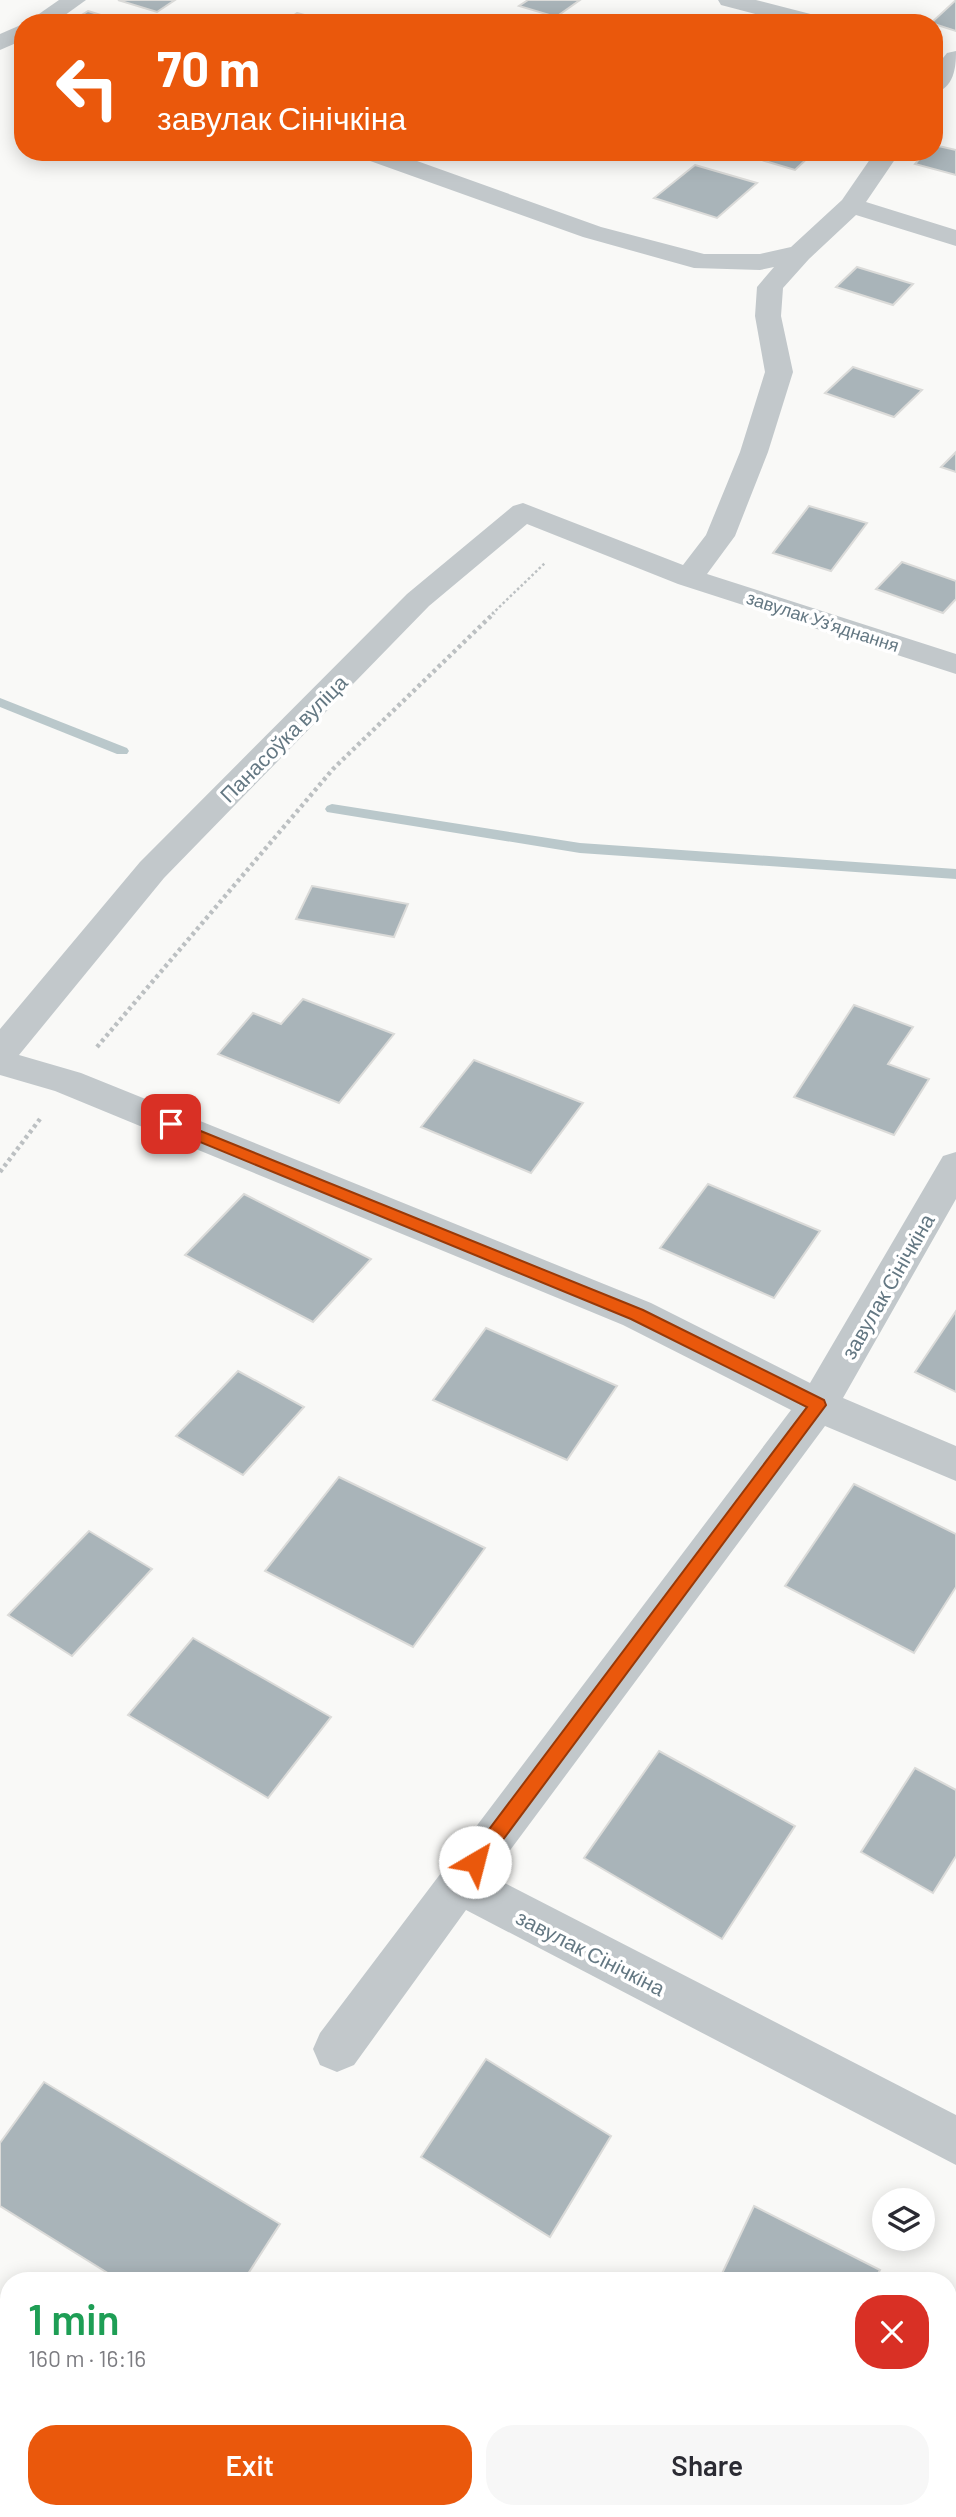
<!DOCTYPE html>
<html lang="en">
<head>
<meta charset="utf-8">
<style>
	body { margin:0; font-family:Barlow,sans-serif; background:#f7f7f7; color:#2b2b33; height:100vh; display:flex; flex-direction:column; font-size:26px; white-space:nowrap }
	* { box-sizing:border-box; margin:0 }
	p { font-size:23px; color:#7c7c81 }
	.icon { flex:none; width:38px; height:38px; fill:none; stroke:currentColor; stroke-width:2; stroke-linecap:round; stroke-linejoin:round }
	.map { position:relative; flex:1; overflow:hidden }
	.details { position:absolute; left:0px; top:2272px; width:957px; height:247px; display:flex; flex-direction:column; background:#fff; border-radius:28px 28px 0 0; box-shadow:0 4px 18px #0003 }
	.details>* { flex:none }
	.banner { position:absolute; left:14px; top:14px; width:929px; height:147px; border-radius:28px; box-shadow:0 4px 18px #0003; background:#ea580c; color:#fff; overflow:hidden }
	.fabs { position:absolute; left:872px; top:2188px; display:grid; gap:14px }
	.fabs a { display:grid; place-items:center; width:63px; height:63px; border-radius:50%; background:#fff; box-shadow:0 4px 18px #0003; font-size:35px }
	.pin { position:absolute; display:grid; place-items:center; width:60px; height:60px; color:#fff; margin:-30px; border-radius:14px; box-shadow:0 4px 10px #0006 }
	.me { position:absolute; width:77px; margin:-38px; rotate:37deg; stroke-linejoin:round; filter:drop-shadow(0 0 5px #0008) }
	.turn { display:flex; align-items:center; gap:24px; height:147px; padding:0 28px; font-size:32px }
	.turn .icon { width:91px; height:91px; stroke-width:2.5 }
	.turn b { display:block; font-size:49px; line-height:60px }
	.round { display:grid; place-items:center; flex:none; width:74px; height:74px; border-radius:28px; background:#f7f7f7 }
	.overview { display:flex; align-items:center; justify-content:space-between; height:119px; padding:0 28px }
	h1 { font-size:42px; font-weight:600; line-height:52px; color:#1e9e55 }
	.action { display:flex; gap:14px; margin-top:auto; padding:14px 28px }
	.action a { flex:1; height:80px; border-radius:28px; background:#ea580c; color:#fff; font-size:28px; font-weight:600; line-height:80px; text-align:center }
	.action a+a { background:#f7f7f7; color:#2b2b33 }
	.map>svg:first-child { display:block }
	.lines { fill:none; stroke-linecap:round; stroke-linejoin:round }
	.stream { fill:#bac8cb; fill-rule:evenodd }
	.building { fill:#a9b4b9; stroke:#dbdbd9; stroke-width:2 }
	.path-far1 { stroke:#bcc0c2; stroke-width:2.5; stroke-dasharray:2.5 2.5; stroke-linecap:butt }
	.path { stroke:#bcc0c2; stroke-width:4.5; stroke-dasharray:3.5 3.5; stroke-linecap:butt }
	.minor { fill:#c2c8cb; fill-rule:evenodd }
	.route { fill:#ea580c; stroke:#983908; stroke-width:2 }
	.labels { text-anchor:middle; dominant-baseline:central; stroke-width:7; stroke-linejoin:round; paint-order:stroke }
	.far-street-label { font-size:18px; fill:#647883; stroke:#fff }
	.street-label { font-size:21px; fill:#647883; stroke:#fff }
</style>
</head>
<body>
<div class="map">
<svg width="956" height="2517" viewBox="0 0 956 2517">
	<rect width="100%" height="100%" fill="#f9f9f7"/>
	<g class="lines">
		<g class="stream">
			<path d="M0 698 127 748 129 751 127 754H117L0 707Z"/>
			<path d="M332 804 580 843 956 869V879L580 853 327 812 325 809 327 806Z"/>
		</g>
	</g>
	<g class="building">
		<path d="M118 0H175L157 12Z"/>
		<path d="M528 0H580L556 17 519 6Z"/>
		<path d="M956 0V31L931 23Z"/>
		<path d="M88 11 126 23H69Z"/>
		<path d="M297 13 334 23H283Z"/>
		<path d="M687 18 701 22 707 18 723 22 682 23Z"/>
		<path d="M934 145 956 150V175L915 164 925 152H934Z"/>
		<path d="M735 152H814L795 170Z"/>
		<path d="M695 165 757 183 717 218 654 198Z"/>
		<path d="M857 267 913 284 893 305 836 287Z"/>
		<path d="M853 367 922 390 894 417 825 393Z"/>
		<path d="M956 452V472L941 467Z"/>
		<path d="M809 506 867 523 831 571 773 553Z"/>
		<path d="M902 562 956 581V599L943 613 876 589Z"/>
		<path d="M312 886 408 904 394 937 296 919Z"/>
		<path d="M303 999 394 1034 339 1103 218 1054 253 1013 281 1024Z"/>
		<path d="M854 1005 913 1027 888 1064 929 1079 894 1135 794 1097Z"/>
		<path d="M474 1060 583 1103 531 1173 421 1127Z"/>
		<path d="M708 1184 820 1231 774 1298 660 1248Z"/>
		<path d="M244 1194 371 1259 313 1322 185 1255Z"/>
		<path d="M956 1311V1392L915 1372Z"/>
		<path d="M486 1328 617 1386 567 1460 433 1400Z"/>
		<path d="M238 1371 304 1407 243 1475 176 1436Z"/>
		<path d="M339 1477 485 1548 413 1647 265 1571Z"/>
		<path d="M854 1484 956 1534V1587L914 1653 785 1586Z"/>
		<path d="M89 1531 152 1569 72 1656 8 1615Z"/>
		<path d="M193 1638 331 1717 268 1798 128 1715Z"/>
		<path d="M659 1751 795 1826 722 1939 584 1858Z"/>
		<path d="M915 1768 956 1790V1856L933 1893 861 1852Z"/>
		<path d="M486 2059 611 2136 550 2237 421 2157Z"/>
		<path d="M44 2082 280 2224 244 2280H119L0 2206V2143Z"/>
		<path d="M754 2206 880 2270 875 2280H719Z"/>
		<path d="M0 2500 9 2506V2510H15L11 2517H0Z"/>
		<path d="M908 2510H942L955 2517H904Z"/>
	</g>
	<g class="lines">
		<path class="path-far1" d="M492 614 545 563"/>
		<g class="path">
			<path d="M97 1047 333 769 494 613"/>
			<path d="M0 1172 40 1119"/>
		</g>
		<g class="minor">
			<path d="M59 0H86L54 23H26Z"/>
			<path d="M718 0H756L826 18 829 23H790L721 5Z"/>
			<path d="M23 24V40L0 50V34Z"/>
			<path d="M956 51C956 68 954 88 934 93V69L947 53Z"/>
			<path d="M356 152H392L601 227 704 254H760L791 247 842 200 875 152H900L866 202 956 230V246L856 215 809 259 783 288 781 316 793 372 768 452 735 536 707 574 956 654V674L678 584 527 524 429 606 164 878 19 1055 81 1073 651 1303 810 1383 943 1156 956 1152V1199L843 1398 956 1446V1481L825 1426 491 1876 956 2115V2165L466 1910 354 2065 337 2072 320 2065 313 2049 320 2033 791 1410 623 1325 55 1091 0 1075V1029L140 862 407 594 513 506 523 503 683 565 706 535 740 452 765 372 755 316 757 287 774 267 760 270 694 268 583 237 359 157Z"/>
		</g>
	</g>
	<path class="route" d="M171 1119 643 1310 824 1400 826 1405 482 1868 475 1870 469 1868 466 1862 469 1856 807 1407 631 1319 166 1128 164 1124 166 1120Z"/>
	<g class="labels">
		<g class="far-street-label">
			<text transform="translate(823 621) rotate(18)">завулак Узʼяднання</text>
		</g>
		<g class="street-label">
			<text transform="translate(283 738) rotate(-45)">Панасоўка вуліца</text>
			<text transform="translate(887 1286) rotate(-60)">завулак Сінічкіна</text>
			<text transform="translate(591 1952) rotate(27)">завулак Сінічкіна</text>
		</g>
	</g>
</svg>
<div class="fabs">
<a><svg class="icon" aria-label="layers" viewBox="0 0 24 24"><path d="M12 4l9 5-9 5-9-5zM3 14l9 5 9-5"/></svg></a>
</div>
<div class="pin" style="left:171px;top:1124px;background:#d93025"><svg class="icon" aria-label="arrive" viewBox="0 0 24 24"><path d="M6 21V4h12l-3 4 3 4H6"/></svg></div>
<svg class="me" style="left:475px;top:1862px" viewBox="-20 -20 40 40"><circle r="19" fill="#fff"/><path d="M0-13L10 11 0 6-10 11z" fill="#ea580c"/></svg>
<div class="banner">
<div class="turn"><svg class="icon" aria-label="left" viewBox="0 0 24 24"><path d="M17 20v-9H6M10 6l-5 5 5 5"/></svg><div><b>70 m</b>завулак Сінічкіна</div></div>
</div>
<section class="details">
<div class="overview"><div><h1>1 min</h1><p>160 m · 16:16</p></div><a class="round" style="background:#d93025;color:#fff"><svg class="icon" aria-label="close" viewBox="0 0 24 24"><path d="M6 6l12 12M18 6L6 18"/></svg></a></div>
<div class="action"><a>Exit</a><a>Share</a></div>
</section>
</div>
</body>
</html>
